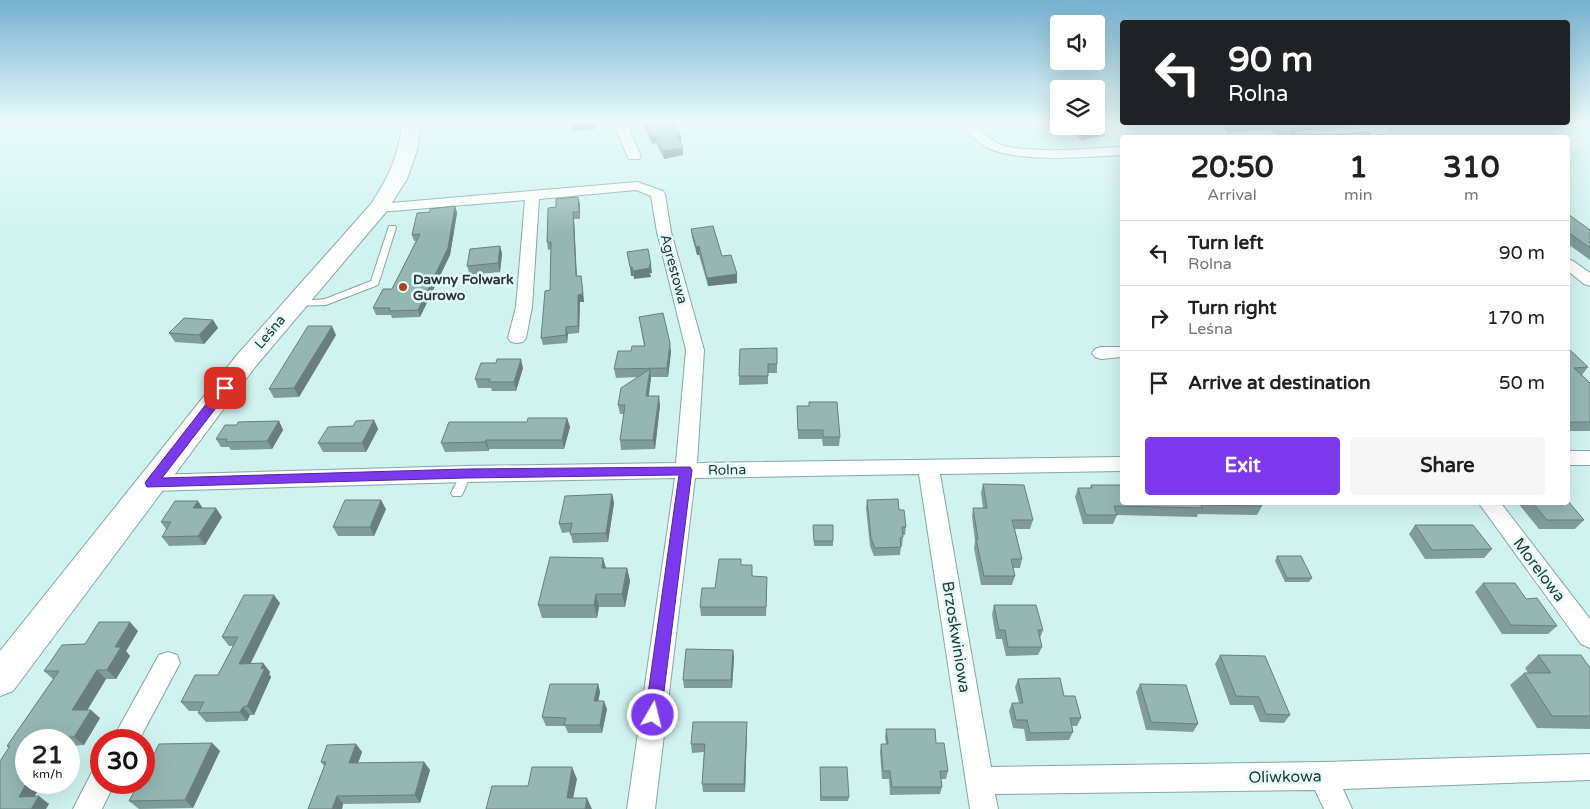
<!DOCTYPE html>
<html lang="en">
<head>
<meta charset="utf-8">
<style>
	body { margin:0; font-family:"Varela Round",sans-serif; background:#f6f6f6; color:#202124; height:100vh; display:flex; flex-direction:column; font-size:19px; white-space:nowrap }
	* { box-sizing:border-box; margin:0 }
	p { font-size:16px; color:#757577 }
	.icon { flex:none; width:28px; height:28px; fill:none; stroke:currentColor; stroke-width:2; stroke-linecap:round; stroke-linejoin:round }
	.map { position:relative; flex:1; overflow:hidden }
	.sheet { position:absolute; left:1120px; top:135px; width:450px; height:370px; display:flex; flex-direction:column; background:#fff; border-radius:5px; box-shadow:0 5px 20px #0002 }
	.sheet>* { flex:none }
	.guide { position:absolute; left:1120px; top:20px; width:450px; height:105px; border-radius:5px; box-shadow:0 5px 20px #0002; background:#202124; color:#fff; overflow:hidden }
	.tools { position:absolute; left:1050px; top:15px; display:grid; gap:10px }
	.tools a { display:grid; place-items:center; width:55px; height:55px; border-radius:5px; background:#fff; box-shadow:0 5px 20px #0002; font-size:25px }
	.speed { position:absolute; left:15px; top:729px; display:flex; gap:10px; font-size:25px; font-weight:700; text-align:center }
	.speed>* { display:grid; place-content:center; width:65px; height:65px; border-radius:50%; background:#fff; box-shadow:0 5px 20px #0002; line-height:1 }
	.speed small { font-size:12px; font-weight:400 }
	.speed .limit { border:8px solid #d22; background:#fff; color:#111 }
	.pin { position:absolute; display:grid; place-items:center; width:42px; height:42px; color:#fff; margin:-21px; border-radius:10px; box-shadow:0 2px 8px #0006 }
	.me { position:absolute; width:55px; margin:-28px; rotate:8deg; stroke-linejoin:round; filter:drop-shadow(0 0 4px #0008) }
	.turn { display:flex; align-items:center; gap:18px; height:105px; padding:0 25px; font-size:22px }
	.turn .icon { width:65px; height:65px; stroke-width:2.5 }
	.turn b { display:block; font-size:35px; line-height:42px }
	.eta { display:flex; justify-content:space-evenly; align-items:center; height:85px; text-align:center }
	.eta b { font-size:30px; font-weight:700; line-height:35px }
	.action { display:flex; gap:10px; margin-top:auto; padding:10px 25px }
	.action a { flex:1; height:58px; border-radius:5px; background:#7c3aed; color:#fff; font-size:20px; font-weight:700; line-height:58px; text-align:center }
	.action a+a { background:#f6f6f6; color:#202124 }
	ul { padding:0; list-style:none }
	li { display:flex; align-items:center; gap:15px; height:65px; padding:0 25px; border-top:1px solid #e0e0e0 }
	li div { flex:1 }
	li b { display:block; font-size:19px }
	li em { font-style:normal }
	.map>svg:first-child { display:block }
	.lines { fill:none; stroke-linecap:round; stroke-linejoin:round }
	.lane-casing { stroke:#86a7a3; stroke-width:2 }
	.street-casing { stroke:#86a7a3; stroke-width:2 }
	.secondary-casing { stroke:#86a7a3; stroke-width:2 }
	.lane { fill:#fff; fill-rule:evenodd }
	.street { fill:#fff; fill-rule:evenodd }
	.secondary { fill:#fff; fill-rule:evenodd }
	.wall { fill:#809d9a }
	.shaded-wall { fill:#687f7d }
	.building { fill:#95b6b3; stroke:#687f7d }
	.route { fill:#7c3aed; stroke:#51269a }
	.poi-dot { fill:#ab441e; stroke:#e3fffc; stroke-width:2 }
	.labels { text-anchor:middle; dominant-baseline:central; stroke-width:5; stroke-linejoin:round; paint-order:stroke }
	.street-label { font-size:14px; fill:#2b3837; stroke:#e3fffc }
	.poi-label { font-size:14px; font-weight:bold; fill:#2b3837; stroke:#e3fffc; text-anchor:start }
	.near-street-label { font-size:16px; fill:#2b3837; stroke:#e3fffc }
</style>
</head>
<body>
<div class="map">
<svg width="1590" height="809" viewBox="0 0 1590 809">
	<rect width="100%" height="100%" fill="#d0f3f0"/>
	<g class="lines">
		<g class="lane-casing">
			<g id="lane">
				<path d="M389 226H395L396 228 378 285 326 305 292 306 291 304 292 302 325 299 371 281Z"/>
				<path d="M466 470 470 471 471 474 463 493 461 496H453L451 493 461 474 462 471Z"/>
			</g>
		</g>
		<g class="street-casing">
			<g id="street">
				<path d="M613 121H625L641 156 639 159H629L627 156Z"/>
				<path d="M960 121H972C979 128 986 137 995 142 1021 156 1091 148 1122 147V155C1086 157 1020 163 988 148 977 143 967 131 960 121Z"/>
				<path d="M1385 126 1391 130 1389 133 1343 138H1290L1296 134Z"/>
				<path d="M637 182 663 191 665 194 671 232 704 350 697 463 1122 457V471L940 474 991 767 1323 762 1590 754V780L1343 789 1352 809H1324L1315 790 995 794 998 809H970L919 474 695 478 655 809H627L675 478 466 482 151 491 144 488 141 483 144 478 151 475 466 466 676 463 686 350 657 232 651 196 636 190 539 199 532 307 526 338 523 342 517 343 511 342 508 338 516 307 525 200 379 212 374 211 372 208 374 205 379 204Z"/>
				<path d="M1568 259 1573 261 1590 273V286L1584 284 1568 271Z"/>
				<path d="M1101 347H1122V357L1101 359 1095 357 1092 353 1095 349Z"/>
				<rect x="1568" y="451" width="22" height="14"/>
				<path d="M1478 502H1500L1590 619V648L1581 644Z"/>
				<path d="M168 652 177 655 180 663 139 740H112L159 655Z"/>
				<path d="M101 769V782H115L102 809H73L92 772Z"/>
			</g>
		</g>
		<g class="secondary-casing">
			<path id="secondary" d="M403 121H421L417 150 407 179 386 212 255 367 13 691 0 696V651L237 355 371 204C390 175 398 156 403 121Z"/>
		</g>
		<use href="#lane" class="lane"/>
		<use href="#street" class="street"/>
		<use href="#secondary" class="secondary"/>
	</g>
	<g class="wall">
		<path d="M641 121H672L681 143H680L683 155 664 159 656 143 652 144Z"/>
		<path d="M1216 122H1352L1350 127 1296 132 1293 134 1375 138H1281L1270 129 1228 133Z"/>
		<path d="M1066 126H1096L1105 133 1104 136 1081 140Z"/>
		<path d="M578 197 580 204V219H574L577 276 582 283 584 302H580L579 333 568 334 567 343 543 345 541 338 550 290 551 249 548 250 547 242 556 207Z"/>
		<path d="M455 206 457 213 450 255 420 317 392 318 391 315H376L373 308 392 289 416 241H414L412 235Z"/>
		<path d="M1568 214 1590 230V260L1568 244Z"/>
		<path d="M691 229 722 256 737 274V283L708 286 699 255H697L692 237Z"/>
		<path d="M500 246 502 254 500 272 470 275 467 266Z"/>
		<path d="M639 317 671 352 668 377H651L649 396 660 405 655 449 621 450 620 440 624 414H620L618 405 638 377 616 378 614 369 631 351 644 346Z"/>
		<path d="M213 320 218 328 204 344 175 342 169 333Z"/>
		<path d="M336 335 299 397 274 398 269 389Z"/>
		<path d="M777 348V373H768V384L739 385V376Z"/>
		<path d="M1568 349 1588 367 1582 375 1590 383V431H1568Z"/>
		<path d="M523 368 516 391H492L491 388H478L475 379Z"/>
		<path d="M797 406 840 437 839 446H823L822 439H798Z"/>
		<path d="M567 418 570 427 564 449H489V451L445 452 441 443 527 422Z"/>
		<path d="M374 420 378 429 366 452H323L318 443 353 426Z"/>
		<path d="M279 421 283 430 272 449 231 450 229 447H221L216 439 237 425Z"/>
		<path d="M983 484 1033 520 1030 529H1015L1022 559 1020 568H1013L1015 576 1012 585H981L974 548 975 541 972 517 973 508H983L981 493Z"/>
		<path d="M1091 485 1262 506 1257 515 1198 514 1197 517 1117 515 1113 524H1083L1075 497 1078 488H1090Z"/>
		<path d="M612 494 614 503 608 542 573 543 570 532 562 533 559 524Z"/>
		<path d="M867 500 899 510 906 527 905 535H903V537L902 546H901L900 555 874 556 870 546 866 508Z"/>
		<path d="M1517 502H1568L1584 520 1575 529H1539Z"/>
		<path d="M386 509 374 536H338L333 527Z"/>
		<path d="M222 517 205 545 169 546 162 537 166 529 161 522Z"/>
		<path d="M813 525 833 541V546H814Z"/>
		<path d="M1415 525 1492 549 1484 558 1425 559 1409 534Z"/>
		<path d="M1277 556 1312 578 1309 582H1285L1275 561Z"/>
		<path d="M742 565 753 576 767 586 766 616H701L700 607 715 588Z"/>
		<path d="M606 568H627L630 581 625 607H599L597 618H542L538 605Z"/>
		<path d="M1483 583 1526 599 1557 626 1548 634H1502L1475 592Z"/>
		<path d="M280 603 251 663H263L270 672 269 674 271 677 254 715H250L247 721 206 722 198 713 200 711H189L181 702 218 675 233 646H229L222 637Z"/>
		<path d="M994 605 1043 630 1040 638 1042 647 1038 655 1006 656 1002 639H996L992 614Z"/>
		<path d="M138 631 126 651 130 656 116 679H106L87 710 100 718 84 745 69 746V740H26L34 796 49 804 0 809 9 748 7 746 53 679 44 671Z"/>
		<path d="M733 650 734 658 732 688H684L683 680Z"/>
		<path d="M1220 655 1290 715 1284 723 1260 722 1253 705H1230L1215 664Z"/>
		<path d="M1538 655 1590 668V729L1537 728 1510 685 1524 673H1528L1525 668Z"/>
		<path d="M1018 679 1064 696 1081 718 1077 726H1072L1073 732 1069 740 1026 741 1024 729 1013 728 1009 711 1012 703H1019L1015 687Z"/>
		<path d="M598 684 600 692 598 701 607 709 602 733H568L565 726H546L542 717Z"/>
		<path d="M1140 684 1198 724 1193 732 1146 730 1136 692Z"/>
		<path d="M886 729 936 743 948 771 946 779H941L942 787 940 794 890 795 889 779H882L880 752 881 744H886L885 738Z"/>
		<path d="M747 730 745 792H703L702 784 704 752 692 753 691 744Z"/>
		<path d="M212 743 220 751 193 808 139 809 129 801Z"/>
		<path d="M356 744 362 752 358 763 424 762 430 770 420 803 343 804 342 809H308L324 766 321 762Z"/>
		<path d="M820 767 849 797 848 801H820Z"/>
	</g>
	<g class="shaded-wall">
		<path d="M595 121 596 129 572 132 570 124Z"/>
		<path d="M1298 127 1296 132 1289 136 1291 131Z"/>
		<path d="M1105 133 1104 136 1081 140 1082 136Z"/>
		<path d="M656 136V143L652 144 651 137Z"/>
		<path d="M677 136H681V143L677 144Z"/>
		<path d="M683 148V155L664 159 663 151Z"/>
		<path d="M578 197 580 204V219L579 212Z"/>
		<path d="M455 206 457 213 450 255 420 317 418 310Z"/>
		<path d="M573 212 574 219 577 284 576 276Z"/>
		<path d="M500 246 502 254 500 272 498 263Z"/>
		<path d="M699 246V255H697L696 247Z"/>
		<path d="M649 265H651L652 273H650L651 277 634 279 633 271Z"/>
		<path d="M630 267H632L634 276H631Z"/>
		<path d="M737 274V283L708 286 707 278Z"/>
		<path d="M581 276 584 302H580L579 333 578 326V295Z"/>
		<path d="M213 320 218 328 204 344 199 335Z"/>
		<path d="M332 326 336 335 299 397 294 388Z"/>
		<path d="M566 327 568 334 567 343 566 335Z"/>
		<path d="M670 343 671 352 668 377 667 368Z"/>
		<path d="M521 359 523 368 516 391 514 382Z"/>
		<path d="M650 369 651 378 647 405 646 396Z"/>
		<path d="M659 396 660 405 655 449 653 440Z"/>
		<path d="M567 418 570 427 564 449 562 440Z"/>
		<path d="M374 420 378 429 366 452 362 443Z"/>
		<path d="M279 421 283 430 272 449 267 441Z"/>
		<path d="M486 440 489 449V451L485 442Z"/>
		<path d="M612 494 614 503 608 542 606 533Z"/>
		<path d="M381 500 386 509 374 536 370 527Z"/>
		<path d="M198 501 204 510 193 508Z"/>
		<path d="M216 508 222 517 205 545 198 536Z"/>
		<path d="M603 558 607 571 602 568Z"/>
		<path d="M627 568 630 581 625 607 622 594Z"/>
		<path d="M596 594 599 607 597 618 594 605Z"/>
		<path d="M274 595 280 603 246 672 239 664Z"/>
		<path d="M130 622 138 631 126 651 130 656 116 679 107 670 115 647Z"/>
		<path d="M733 650 734 658 732 688 731 680Z"/>
		<path d="M263 663 270 672 269 674 271 677 254 715 247 706Z"/>
		<path d="M97 670 106 679 82 719 72 710Z"/>
		<path d="M598 684 600 692 597 709 594 701Z"/>
		<path d="M604 701 607 709 602 733 600 725Z"/>
		<path d="M243 707 250 715 247 721 240 712Z"/>
		<path d="M91 710 100 718 84 745 74 737Z"/>
		<path d="M747 722V730L745 792 744 784Z"/>
		<path d="M212 743 220 751 193 808 185 800Z"/>
		<path d="M356 744 362 752 355 771 349 763Z"/>
		<path d="M424 762 430 770 420 803 415 795Z"/>
		<path d="M572 767 577 779 571 809 567 798Z"/>
		<path d="M27 782H43L30 804 19 797Z"/>
		<path d="M39 796 49 804 46 809H31Z"/>
		<path d="M337 796 343 804 342 809H332Z"/>
		<path d="M587 798 592 809H585Z"/>
	</g>
	<g class="building">
		<path d="M570 121H595L570 124Z"/>
		<path d="M643 121H672L681 136H677L683 148 663 151 656 136 651 137Z"/>
		<path d="M1224 122H1344L1298 127 1291 131V134H1346L1368 132 1375 138H1290L1272 124 1230 127Z"/>
		<path d="M1096 125 1105 133 1082 136 1071 126H1096Z"/>
		<path d="M578 197 579 212H573L576 276H581L583 294 578 295V326L566 327V335L541 338 545 291 550 290 551 242H547L548 208 556 207V199Z"/>
		<path d="M455 206 448 248 418 310 389 311 390 308H373L383 289H392L420 234 412 235 417 213 430 212V209Z"/>
		<path d="M1568 214 1590 230V248L1568 232Z"/>
		<path d="M713 226 722 256 731 255 737 274 707 278 699 246 696 247 691 229Z"/>
		<path d="M500 246 498 263 467 266 470 249Z"/>
		<path d="M648 249 651 265H649L650 268 633 271 632 267H630L627 252Z"/>
		<path d="M663 313 670 343 667 368 614 369 618 351H631L632 346H645L639 317Z"/>
		<path d="M184 318 213 320 199 335 169 333Z"/>
		<path d="M308 326H332L294 388 269 389Z"/>
		<path d="M777 348V364H768V376H739L740 349Z"/>
		<path d="M1568 349H1569L1588 367 1574 368 1590 383V422H1568V401H1569L1568 399Z"/>
		<path d="M497 359H521L514 382H489L490 379H475L481 363H496Z"/>
		<path d="M650 369 646 396H659L653 440H620L625 405H618L621 388Z"/>
		<path d="M809 402H837L840 437H823V430H798L797 406H809Z"/>
		<path d="M528 418H567L562 440H486L485 442 441 443 449 422H527Z"/>
		<path d="M374 420 362 443H318L328 427 353 426 356 421Z"/>
		<path d="M279 421 267 441 226 442 227 439H216L225 425H237L238 422Z"/>
		<path d="M983 484 1024 485 1033 520H1012L1022 559H1011L1015 576H984L976 539H978L973 508H987Z"/>
		<path d="M1091 485H1122V502H1260L1262 506 1201 505 1202 508 1114 506 1117 515H1086L1078 488H1092Z"/>
		<path d="M612 494 606 533 570 534 572 523 559 524 565 496Z"/>
		<path d="M898 499 899 510H904L906 527H902L903 537 900 538 901 547 875 548 871 538 867 500Z"/>
		<path d="M345 500H381L370 527H333Z"/>
		<path d="M175 501H198L193 508H216L198 536 162 537 171 522H161Z"/>
		<path d="M1568 501 1584 520H1547L1532 502H1568Z"/>
		<path d="M813 525H833V541H814Z"/>
		<path d="M1415 525H1473L1492 549 1432 550Z"/>
		<path d="M1277 556H1301L1312 578H1287Z"/>
		<path d="M550 557 603 558 602 568H627L622 594H596L594 605H538Z"/>
		<path d="M719 559H741V565H752V576L767 577 766 607H700L702 588H715Z"/>
		<path d="M1483 583H1515L1526 599 1537 598 1557 626 1511 625Z"/>
		<path d="M244 595H274L239 664 263 663 261 669 265 668 247 706 243 707 240 712 198 713 204 702H181L195 675H218L238 637H222Z"/>
		<path d="M994 605H1036L1043 630H1038L1042 647H1008L1005 630H999Z"/>
		<path d="M99 622H130L115 647H121L107 670H97L72 710H91L74 737 55 738 54 740H26V782H27L19 797 39 796 31 809H0V761L10 746H7L59 671H44L62 645 85 644Z"/>
		<path d="M686 649 733 650 731 680H683Z"/>
		<path d="M1220 655 1265 656 1290 715 1266 714 1259 697 1236 696Z"/>
		<path d="M1538 655H1581L1590 668V716H1552L1524 673H1551Z"/>
		<path d="M1060 678 1064 696H1075L1081 718H1070L1073 732 1030 733 1027 720H1016L1012 703H1023L1018 679Z"/>
		<path d="M550 684H598L594 701H604L600 725H564L566 718 542 717Z"/>
		<path d="M1140 684 1186 685 1198 724 1151 722Z"/>
		<path d="M693 722H747L744 784H702L705 744H691Z"/>
		<path d="M886 729H935L936 743H944L948 771H940L942 787H892L890 771H883L881 744H888Z"/>
		<path d="M212 743 185 800 129 801 139 782H144V773L159 744Z"/>
		<path d="M356 744 349 763 424 762 415 795 337 796 332 809H308L326 762H321L327 745Z"/>
		<path d="M532 767H572L567 798H587L585 809H486L492 786H528Z"/>
		<path d="M820 767H847L849 797H821Z"/>
	</g>
	<linearGradient id="sky" x2="0" y2="1"><stop stop-color="#75b1ce"/><stop offset="0.52" stop-color="#eafaf8"/><stop offset="1" stop-color="#eafaf8" stop-opacity="0"/></linearGradient>
	<rect width="1590" height="234" fill="url(#sky)"/>
	<path class="route" d="M225 384 230 388 229 391 162 478 466 469 690 467 692 470 661 715 659 720 653 722 648 720 645 715 679 475 466 478 147 487 145 483 147 480 221 385Z"/>
	<circle class="poi-dot" cx="403" cy="287" r="5"/>
	<g class="labels">
		<g class="street-label">
			<text transform="translate(674 269) rotate(75)">Agrestowa</text>
			<text transform="translate(270 332) rotate(-50)">Leśna</text>
			<text transform="translate(727 470) rotate(-1)">Rolna</text>
		</g>
		<g class="poi-label">
			<text x="413" y="279">Dawny Folwark<tspan x="413" dy="16">Gurowo</tspan></text>
		</g>
		<g class="near-street-label">
			<text transform="translate(1539 570) rotate(53)">Morelowa</text>
			<text transform="translate(956 637) rotate(81)">Brzoskwiniowa</text>
			<text transform="translate(1285 777) rotate(-1)">Oliwkowa</text>
		</g>
	</g>
</svg>
<div class="tools">
<a><svg class="icon" aria-label="sound" viewBox="0 0 24 24"><path d="M4 9h4l5-4v14l-5-4H4zM17 9q2 3 0 6"/></svg></a>
<a><svg class="icon" aria-label="layers" viewBox="0 0 24 24"><path d="M12 4l9 5-9 5-9-5zM3 14l9 5 9-5"/></svg></a>
</div>
<div class="speed"><div>21<small>km/h</small></div><div class="limit">30</div></div>
<div class="pin" style="left:225px;top:388px;background:#d93025"><svg class="icon" aria-label="arrive" viewBox="0 0 24 24"><path d="M6 21V4h12l-3 4 3 4H6"/></svg></div>
<svg class="me" style="left:653px;top:715px" viewBox="-20 -20 40 40"><circle r="17" fill="#7c3aed" stroke="#fff" stroke-width="3"/><path d="M0-11L8 9 0 5-8 9z" fill="#fff"/></svg>
<div class="guide">
<div class="turn"><svg class="icon" aria-label="left" viewBox="0 0 24 24"><path d="M17 20v-9H6M10 6l-5 5 5 5"/></svg><div><b>90 m</b>Rolna</div></div>
</div>
<section class="sheet">
<div class="eta">
<div><b>20:50</b><p>Arrival</p></div>
<div><b>1</b><p>min</p></div>
<div><b>310</b><p>m</p></div>
</div>
<ul>
<li><svg class="icon" aria-label="left" viewBox="0 0 24 24"><path d="M17 20v-9H6M10 6l-5 5 5 5"/></svg><div><b>Turn left</b><p>Rolna</p></div><em>90 m</em></li>
<li><svg class="icon" aria-label="right" viewBox="0 0 24 24"><path d="M7 20v-9h11M14 6l5 5-5 5"/></svg><div><b>Turn right</b><p>Leśna</p></div><em>170 m</em></li>
<li><svg class="icon" aria-label="arrive" viewBox="0 0 24 24"><path d="M6 21V4h12l-3 4 3 4H6"/></svg><div><b>Arrive at destination</b></div><em>50 m</em></li>
</ul>
<div class="action"><a>Exit</a><a>Share</a></div>
</section>
</div>
</body>
</html>
